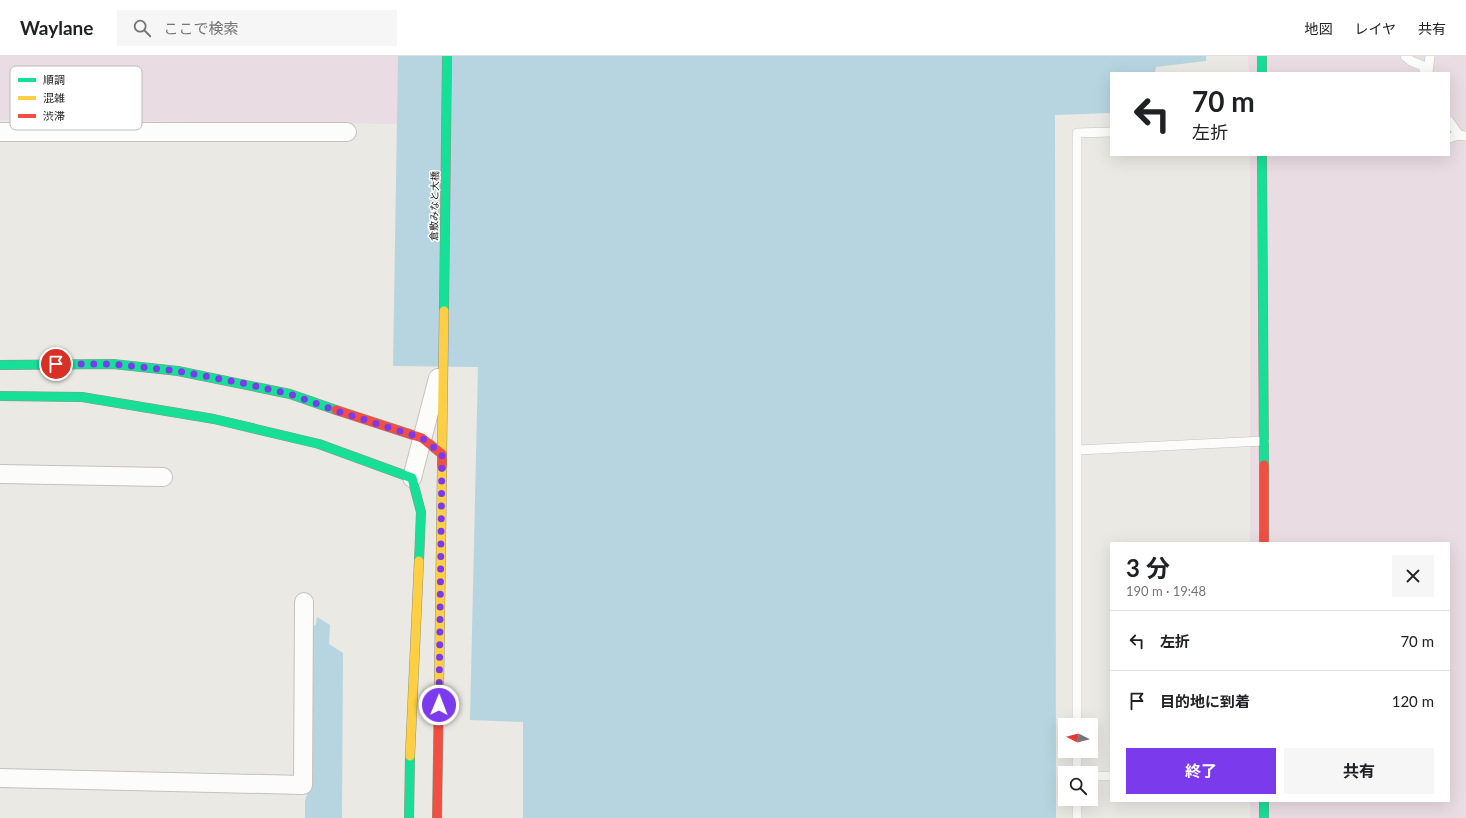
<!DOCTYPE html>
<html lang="ja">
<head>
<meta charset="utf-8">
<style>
	body { margin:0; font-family:Lato,"Noto Sans JP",sans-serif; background:#f6f6f6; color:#202124; height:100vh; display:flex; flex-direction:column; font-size:15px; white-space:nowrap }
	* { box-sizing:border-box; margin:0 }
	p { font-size:13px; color:#757577 }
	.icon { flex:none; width:22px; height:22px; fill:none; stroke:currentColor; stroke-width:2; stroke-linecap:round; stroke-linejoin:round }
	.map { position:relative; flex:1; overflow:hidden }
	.panel { position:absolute; left:1110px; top:486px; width:340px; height:260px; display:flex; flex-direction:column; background:#fff; border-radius:0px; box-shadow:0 4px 16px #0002 }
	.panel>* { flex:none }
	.top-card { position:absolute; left:1110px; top:16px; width:340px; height:84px; border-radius:0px; box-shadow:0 4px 16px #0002; background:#fff; color:#202124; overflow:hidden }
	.needle { width:26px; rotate:276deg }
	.tools { position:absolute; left:1058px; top:662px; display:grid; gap:8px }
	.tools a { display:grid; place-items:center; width:40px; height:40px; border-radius:0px; background:#fff; box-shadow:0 4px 16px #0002; font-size:20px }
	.pin { position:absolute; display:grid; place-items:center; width:34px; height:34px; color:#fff; margin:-17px; border:2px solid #fff; border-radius:50%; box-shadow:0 1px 4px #0007 }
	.me { position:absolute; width:44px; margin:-22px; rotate:1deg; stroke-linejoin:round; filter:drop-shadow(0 0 3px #0008) }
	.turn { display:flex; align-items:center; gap:14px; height:84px; padding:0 16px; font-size:18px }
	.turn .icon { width:52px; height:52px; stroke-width:2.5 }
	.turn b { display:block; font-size:28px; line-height:34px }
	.round { display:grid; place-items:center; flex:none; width:42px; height:42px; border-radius:0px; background:#f6f6f6 }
	.overview { display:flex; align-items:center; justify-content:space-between; height:68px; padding:0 16px }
	h1 { font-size:24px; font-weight:700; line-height:30px }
	.cta { display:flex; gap:8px; margin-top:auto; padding:8px 16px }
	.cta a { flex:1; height:46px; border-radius:0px; background:#7c3aed; color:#fff; font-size:16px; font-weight:700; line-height:46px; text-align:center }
	.cta a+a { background:#f6f6f6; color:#202124 }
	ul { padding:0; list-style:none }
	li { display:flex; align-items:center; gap:12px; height:60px; padding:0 16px; border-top:1px solid #e0e0e0 }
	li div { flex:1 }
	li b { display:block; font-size:15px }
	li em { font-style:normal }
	header { display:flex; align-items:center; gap:24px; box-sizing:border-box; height:56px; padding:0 20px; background:#fff; border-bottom:1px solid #e0e0e0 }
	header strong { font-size:19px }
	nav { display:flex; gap:22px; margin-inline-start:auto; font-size:14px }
	.search { width:280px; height:36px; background:#f6f6f6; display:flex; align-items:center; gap:10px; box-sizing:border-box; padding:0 14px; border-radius:0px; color:#757577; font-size:15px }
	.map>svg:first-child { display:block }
	.industrial { fill:#e9dce3 }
	.water { fill:#b6d5e0 }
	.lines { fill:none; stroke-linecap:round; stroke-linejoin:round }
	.lane-casing { stroke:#c3c2c0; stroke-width:10 }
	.street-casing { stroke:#c3c2c0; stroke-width:20 }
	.fast-casing { stroke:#92957c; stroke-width:10 }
	.slow-casing { stroke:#92957c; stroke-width:10 }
	.jam-casing { stroke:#92957c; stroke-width:10 }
	.lane { stroke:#fcfcfb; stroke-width:9 }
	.street { stroke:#fcfcfb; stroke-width:18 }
	.fast { stroke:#16e098; stroke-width:9 }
	.slow { stroke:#ffcf43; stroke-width:9 }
	.jam { stroke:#f24e42; stroke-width:9 }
	.route { stroke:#7c3aed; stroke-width:7; stroke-dasharray:0 12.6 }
	.labels { text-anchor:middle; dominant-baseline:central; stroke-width:3; stroke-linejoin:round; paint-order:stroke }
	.street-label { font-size:10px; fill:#1c1c1c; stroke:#fff }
	.key { fill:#fff; stroke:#bbb; stroke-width:1 }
	.key-label { font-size:11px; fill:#1c1c1c }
</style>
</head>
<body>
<header>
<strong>Waylane</strong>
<div class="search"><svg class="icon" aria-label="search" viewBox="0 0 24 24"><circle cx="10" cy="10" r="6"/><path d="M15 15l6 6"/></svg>ここで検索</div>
<nav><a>地図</a><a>レイヤ</a><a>共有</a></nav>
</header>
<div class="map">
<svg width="1466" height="762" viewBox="0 0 1466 762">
	<rect width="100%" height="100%" fill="#ebe9e4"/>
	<g class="industrial">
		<path d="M0 0H398L397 68 0 64Z"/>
		<path d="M1248 0H1466V762H1250V745H1449V487H1250V99H1449V17H1249Z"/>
	</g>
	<g class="water">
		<path d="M398 0H1206V5L1156 11 1155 17H1111V57L1055 59 1056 762H523V666L470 664 478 311 393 310Z"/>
		<path d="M317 561 330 569 329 588 343 597 342 762H305V744L310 732 309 575 316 568Z"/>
	</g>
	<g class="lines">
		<g class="lane-casing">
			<g id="lane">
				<path d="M1405 0 1411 5 1423 10 1425 17"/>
				<path d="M1428 17 1430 0"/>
				<path d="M1449 65 1459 79 1466 80"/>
				<path d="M1449 82 1459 79"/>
				<path d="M1078 394 1264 385"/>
				<path d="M1077 669V77L1111 76"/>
				<path d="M1077 717V695"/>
				<path d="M1091 720H1111"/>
				<path d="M1077 762V743"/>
			</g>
		</g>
		<g class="street-casing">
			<g id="street">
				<path d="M0 76H347"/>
				<path d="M0 418 163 421"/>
				<path d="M412 422 438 322"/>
				<path d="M0 722 303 729 304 546"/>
			</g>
		</g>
		<g class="fast-casing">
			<g id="fast">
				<path d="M1262 0V17"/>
				<path d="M1262 99 1264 409"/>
				<path d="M444 255 447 0"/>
				<path d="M0 309 113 308 178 315 290 338 336 354"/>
				<path d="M0 340 82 341 214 363 319 388 412 422 421 456 419 505"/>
				<path d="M1264 745V762"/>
				<path d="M409 762 410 700"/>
			</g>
		</g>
		<g class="slow-casing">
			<g id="slow">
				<path d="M442 398 444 255"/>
				<path d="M439 632 442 411"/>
				<path d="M410 700 419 505"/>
			</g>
		</g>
		<g class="jam-casing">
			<g id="jam">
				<path d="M336 354 422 382 442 398V411"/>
				<path d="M1264 409V487"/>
				<path d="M437 762 439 632"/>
			</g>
		</g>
		<use href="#lane" class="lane"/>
		<use href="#street" class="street"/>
		<use href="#fast" class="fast"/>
		<use href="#slow" class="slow"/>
		<use href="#jam" class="jam"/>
	</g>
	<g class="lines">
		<path class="route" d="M56 308H113L178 315 242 327 290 338 340 356 422 382 442 398 439 649"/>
	</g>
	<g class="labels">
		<g class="street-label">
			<text transform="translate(434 150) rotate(-89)">倉敷みなと大橋</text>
		</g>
	</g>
	<rect x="10" y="10" width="132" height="64" rx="6" class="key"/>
	<rect x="18" y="22" width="18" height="4" fill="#16e098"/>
	<rect x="18" y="40" width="18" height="4" fill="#ffcf43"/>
	<rect x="18" y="58" width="18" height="4" fill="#f24e42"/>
	<g class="key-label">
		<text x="43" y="28">順調</text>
		<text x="43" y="46">混雑</text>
		<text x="43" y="64">渋滞</text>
	</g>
</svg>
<div class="tools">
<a><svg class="needle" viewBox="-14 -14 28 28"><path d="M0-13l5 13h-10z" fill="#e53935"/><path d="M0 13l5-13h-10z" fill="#757577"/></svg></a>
<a><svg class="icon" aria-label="search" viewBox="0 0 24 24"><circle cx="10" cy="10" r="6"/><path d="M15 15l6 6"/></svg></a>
</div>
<div class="pin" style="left:56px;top:308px;background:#d93025"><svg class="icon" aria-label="arrive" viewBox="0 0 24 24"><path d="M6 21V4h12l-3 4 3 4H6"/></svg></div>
<svg class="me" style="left:439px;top:649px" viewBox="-20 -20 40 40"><circle r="17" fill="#7c3aed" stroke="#fff" stroke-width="3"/><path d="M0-11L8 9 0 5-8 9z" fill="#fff"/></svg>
<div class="top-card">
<div class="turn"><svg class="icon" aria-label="left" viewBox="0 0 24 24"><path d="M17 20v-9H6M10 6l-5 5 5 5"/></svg><div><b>70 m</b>左折</div></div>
</div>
<section class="panel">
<div class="overview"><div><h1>3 分</h1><p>190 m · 19:48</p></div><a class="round"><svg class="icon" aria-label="close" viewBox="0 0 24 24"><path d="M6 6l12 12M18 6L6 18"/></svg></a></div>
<ul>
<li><svg class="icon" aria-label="left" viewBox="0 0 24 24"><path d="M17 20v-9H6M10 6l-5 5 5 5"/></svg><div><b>左折</b></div><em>70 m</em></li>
<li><svg class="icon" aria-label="arrive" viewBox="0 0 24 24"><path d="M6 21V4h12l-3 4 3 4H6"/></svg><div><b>目的地に到着</b></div><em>120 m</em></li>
</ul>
<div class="cta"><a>終了</a><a>共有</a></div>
</section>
</div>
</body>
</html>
